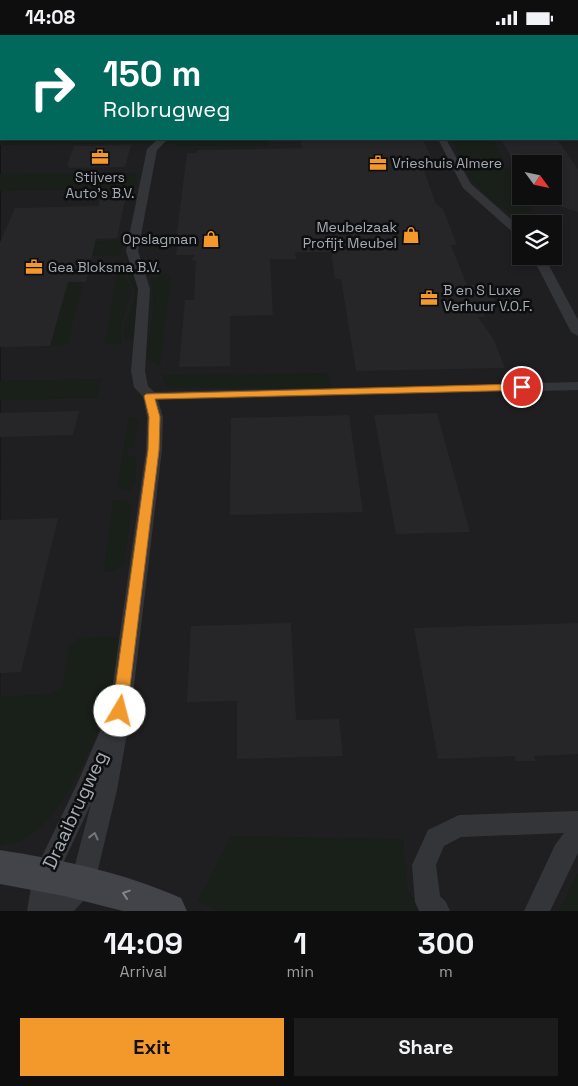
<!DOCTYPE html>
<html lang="en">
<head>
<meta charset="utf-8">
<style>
	body { margin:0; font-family:"Space Grotesk",sans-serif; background:#1c1c1d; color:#f1f3f6; height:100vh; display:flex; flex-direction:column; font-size:19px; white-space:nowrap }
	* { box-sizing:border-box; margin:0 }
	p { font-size:16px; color:#9b9c9e }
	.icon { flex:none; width:28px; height:28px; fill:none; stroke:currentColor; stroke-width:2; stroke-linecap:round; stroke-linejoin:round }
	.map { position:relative; height:876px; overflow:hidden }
	.panel { display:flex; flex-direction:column; background:#0e0e0f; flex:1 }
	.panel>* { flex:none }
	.guide { position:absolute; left:0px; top:0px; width:579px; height:105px; box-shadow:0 2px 8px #0003,0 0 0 1px #2e2e2f; background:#00695c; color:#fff; overflow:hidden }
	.needle { width:32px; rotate:123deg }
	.tools { position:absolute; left:512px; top:120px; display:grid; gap:10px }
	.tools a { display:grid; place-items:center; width:50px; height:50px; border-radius:0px; background:#0e0e0f; box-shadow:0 2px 8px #0003,0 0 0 1px #2e2e2f; font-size:25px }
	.pin { position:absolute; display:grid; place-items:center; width:42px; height:42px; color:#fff; margin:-21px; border:2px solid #fff; border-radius:50%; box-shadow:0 1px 5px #0007 }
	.me { position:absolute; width:55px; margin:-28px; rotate:8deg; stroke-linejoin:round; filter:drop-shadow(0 0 4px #0008) }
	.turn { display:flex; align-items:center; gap:18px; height:105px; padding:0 20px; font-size:22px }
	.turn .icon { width:65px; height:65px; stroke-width:2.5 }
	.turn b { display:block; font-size:35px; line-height:42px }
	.eta { display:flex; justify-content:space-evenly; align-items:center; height:85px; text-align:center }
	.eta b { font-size:30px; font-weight:700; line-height:35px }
	.cta { display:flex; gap:10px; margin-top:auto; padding:10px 20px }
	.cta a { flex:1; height:58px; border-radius:0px; background:#f3992c; color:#111; font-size:20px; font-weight:700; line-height:58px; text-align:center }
	.cta a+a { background:#1c1c1d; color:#f1f3f6 }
	.status { display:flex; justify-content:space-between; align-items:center; height:35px; padding:0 25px; background:#0e0e0f; direction:ltr }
	.status svg { height:14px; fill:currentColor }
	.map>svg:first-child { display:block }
	.built { fill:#1f1f21; fill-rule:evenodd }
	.green { fill:#191f19 }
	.building { fill:#262628 }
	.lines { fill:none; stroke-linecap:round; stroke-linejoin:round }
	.street { fill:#343539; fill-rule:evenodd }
	.secondary { fill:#424449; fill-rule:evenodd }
	.oneway { stroke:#72767d }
	.oneway2 { stroke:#82878f }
	.route { fill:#f3992c; stroke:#9e631d }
	.labels { text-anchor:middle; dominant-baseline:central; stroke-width:5; stroke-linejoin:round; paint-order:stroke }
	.far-poi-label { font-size:14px; fill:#a4abb5; stroke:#0e0e0f; text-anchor:start }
	.near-street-label { font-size:19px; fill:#a4abb5; stroke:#0e0e0f }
</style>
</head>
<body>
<div class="status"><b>14:08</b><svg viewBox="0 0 49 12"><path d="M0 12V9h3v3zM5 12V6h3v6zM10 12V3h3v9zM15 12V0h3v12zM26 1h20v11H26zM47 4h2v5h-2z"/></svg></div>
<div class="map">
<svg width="578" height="876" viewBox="0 0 578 876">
	<rect width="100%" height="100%" fill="#131314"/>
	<path class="built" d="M50 0H578V876H0L1 79V104H578V1ZM521 129H554V161H521ZM521 189H554V221H521Z"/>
	<g class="green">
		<path d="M151 104 157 108 0 110V106Z"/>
		<path d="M169 104H268L267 111H175L176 109 168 108 164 112 162 110Z"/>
		<path d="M452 104H492L504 125 476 126 461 123Z"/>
		<path d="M473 132H508L521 156V161H524L535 182C505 184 490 163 470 143L468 137Z"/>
		<path d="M137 138V152L128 153 0 156V139Z"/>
		<path d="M125 205 120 220 92 221 77 207Z"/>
		<path d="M123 225 124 239 132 256 122 287V309H105L119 226Z"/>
		<path d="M127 226 139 250 135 302 126 307 124 292 133 268 135 256 125 236Z"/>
		<path d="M167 239 171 240 160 331 146 324C149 301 158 266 150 244Z"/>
		<path d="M65 247H83L67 310 46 312Z"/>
		<path d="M328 338 332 353H167L162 340Z"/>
		<path d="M101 344 97 363 0 365V346Z"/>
		<path d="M129 382 138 386 134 412 128 413 127 421 136 423 135 448 130 455 117 454Z"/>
		<path d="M113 465 126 466 132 469 124 530 114 535 104 537Z"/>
		<path d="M112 602 120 605C117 626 114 648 108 669 100 699 64 772 41 792 29 802 16 809 0 810V662L51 659 62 653 69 612 78 603Z"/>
		<path d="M231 801 403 804 407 855 423 876H219L198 866Z"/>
		<path d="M578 838V876H559Z"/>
	</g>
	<g class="building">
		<path d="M300 104H423L433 127H421L436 169 443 174 457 210H451L467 250H488L495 266H479L485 282H478L494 305 505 333 356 336 341 244H335L331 217H295L296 224H270L273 280 230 281V331L179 332 185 265H194L196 225 192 226 194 220H176L178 205H176L187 118H197V115L302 113Z"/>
		<path d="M501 104H557L578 134V177L554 169V129H529L521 117V139Z"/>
		<path d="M131 110 125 132 68 133 69 130H67L74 111Z"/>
		<path d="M100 165H125L117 203 96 204 86 247H68L50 311 0 312V207L15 173 98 171Z"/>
		<path d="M79 376 73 400 0 402V378Z"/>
		<path d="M437 378 470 497 396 499 374 380Z"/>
		<path d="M349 380 363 477 230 480 231 383Z"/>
		<path d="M58 483 21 637 0 638V485Z"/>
		<path d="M291 588 296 685 339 684 343 721 237 724V666L187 667 191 591Z"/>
		<path d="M578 588V719L534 721 536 726H516L514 721 438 724 414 593Z"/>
	</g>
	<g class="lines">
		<g class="street">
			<path d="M116 0H124V1H117Z"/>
			<path d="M441 0H449L450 1H442Z"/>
			<rect x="0" y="43" width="1" height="5"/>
			<path d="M158 104H168L157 115 138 216 150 254 145 336 148 351 154 357 578 347V355L158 365 163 382 162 415 131 676 117 755 95 847 92 856 74 876H27L33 840 78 747 100 696 106 694 109 676 146 415 147 382 143 362 134 352 131 336 138 254 126 216 147 114ZM91 769 72 841 55 860 57 841Z"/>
			<path d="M438 104H446L471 149 521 193V202L517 201 463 153Z"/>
			<path d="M532 221H544L578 285V301L571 297Z"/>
			<path d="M578 776V818L550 876H524L555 810 564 798 461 802 444 811 436 830 440 861 446 867 450 876H419L415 867 412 830 428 795 459 780Z"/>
		</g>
		<path class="secondary" d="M0 815C63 825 122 837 181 863L187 876H123L64 861 0 849Z"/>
	</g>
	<defs><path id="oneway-chevron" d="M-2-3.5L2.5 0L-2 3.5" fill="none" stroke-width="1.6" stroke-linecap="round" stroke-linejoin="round" transform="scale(1.25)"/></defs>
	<use class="oneway" href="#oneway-chevron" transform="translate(94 801) rotate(-76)"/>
	<use class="oneway2" href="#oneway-chevron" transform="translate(126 859) rotate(-162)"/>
	<path class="route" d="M522 349 527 352 526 355 155 364 160 382 159 415 127 676 125 680 120 682 114 680 112 676 148 415 149 382 144 361 146 359Z"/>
	<defs>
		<g id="office-bare" transform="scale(1.35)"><path d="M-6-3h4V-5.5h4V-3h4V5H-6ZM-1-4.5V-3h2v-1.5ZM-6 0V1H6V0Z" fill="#f3992c" stroke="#0e0e0f" stroke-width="2.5" paint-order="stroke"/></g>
		<g id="shop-bare" transform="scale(1.35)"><path d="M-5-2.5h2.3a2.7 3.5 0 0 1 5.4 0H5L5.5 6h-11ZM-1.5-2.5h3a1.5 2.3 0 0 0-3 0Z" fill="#f3992c" stroke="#0e0e0f" stroke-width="2.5" paint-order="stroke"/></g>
	</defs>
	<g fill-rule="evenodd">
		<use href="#office-bare" x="100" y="122"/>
		<use href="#office-bare" x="378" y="128"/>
		<use href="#shop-bare" x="411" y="200"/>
		<use href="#shop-bare" x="211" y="204"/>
		<use href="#office-bare" x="34" y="232"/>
		<use href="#office-bare" x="429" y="263"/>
	</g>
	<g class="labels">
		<g class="far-poi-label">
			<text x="392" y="128">Vrieshuis Almere</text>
			<text x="100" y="142" text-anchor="middle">Stijvers<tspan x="100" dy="16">Auto's B.V.</tspan></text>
			<text x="397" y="192" text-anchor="end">Meubelzaak<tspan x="397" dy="16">Profijt Meubel</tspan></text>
			<text x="197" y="204" text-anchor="end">Opslagman</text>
			<text x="48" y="232">Gea Bloksma B.V.</text>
			<text x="443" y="255">B en S Luxe<tspan x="443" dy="16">Verhuur V.O.F.</tspan></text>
		</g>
		<g class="near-street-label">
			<text transform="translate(75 775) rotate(-65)">Draaibrugweg</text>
		</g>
	</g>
</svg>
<div class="tools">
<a><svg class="needle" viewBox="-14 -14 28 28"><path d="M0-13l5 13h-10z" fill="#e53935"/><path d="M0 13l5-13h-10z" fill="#9b9c9e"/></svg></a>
<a><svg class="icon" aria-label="layers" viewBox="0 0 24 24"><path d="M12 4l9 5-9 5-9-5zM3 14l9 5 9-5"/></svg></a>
</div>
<div class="pin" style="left:522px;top:352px;background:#d93025"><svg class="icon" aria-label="arrive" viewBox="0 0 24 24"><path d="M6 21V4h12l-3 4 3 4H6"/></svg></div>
<svg class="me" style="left:120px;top:676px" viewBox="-20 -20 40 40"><circle r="19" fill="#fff"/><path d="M0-13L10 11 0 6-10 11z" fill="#f3992c"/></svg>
<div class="guide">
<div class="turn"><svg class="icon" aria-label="right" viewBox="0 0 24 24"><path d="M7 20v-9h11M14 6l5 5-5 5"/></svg><div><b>150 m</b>Rolbrugweg</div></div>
</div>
</div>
<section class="panel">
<div class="eta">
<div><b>14:09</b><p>Arrival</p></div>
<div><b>1</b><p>min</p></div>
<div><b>300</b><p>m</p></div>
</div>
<div class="cta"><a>Exit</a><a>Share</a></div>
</section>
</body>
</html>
